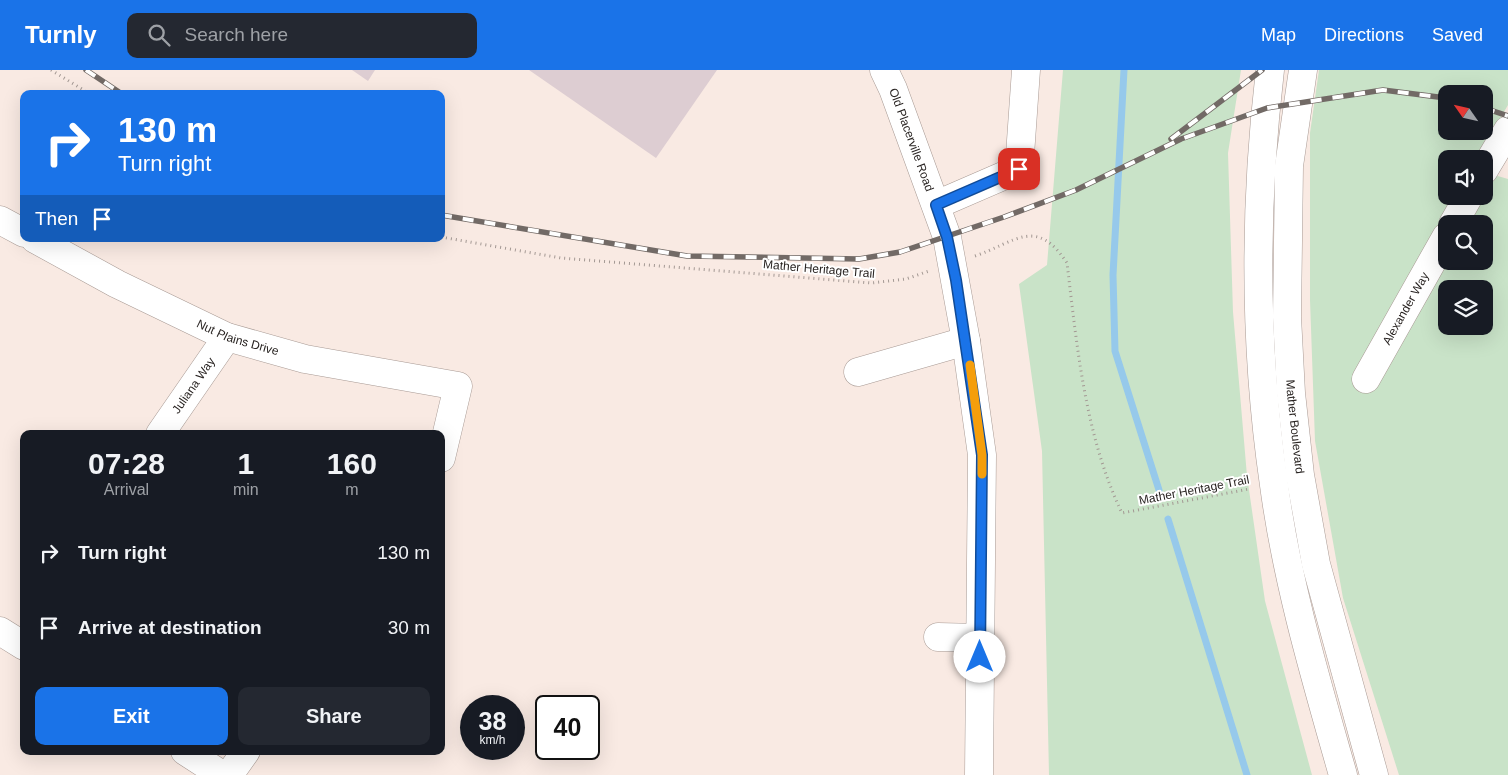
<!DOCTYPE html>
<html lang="en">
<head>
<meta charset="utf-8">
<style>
	body { margin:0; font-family:Arial,sans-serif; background:#242831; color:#f1f3f6; height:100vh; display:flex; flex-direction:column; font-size:19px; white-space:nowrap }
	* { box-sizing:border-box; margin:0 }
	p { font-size:16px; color:#9ea1a6 }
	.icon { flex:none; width:28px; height:28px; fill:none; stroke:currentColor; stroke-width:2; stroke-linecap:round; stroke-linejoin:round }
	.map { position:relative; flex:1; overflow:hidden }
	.drawer { position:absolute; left:20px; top:360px; width:425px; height:325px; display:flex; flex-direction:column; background:#171b24; border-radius:10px; box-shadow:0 5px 20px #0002 }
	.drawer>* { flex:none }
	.hud { position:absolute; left:20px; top:20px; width:425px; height:152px; border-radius:10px; box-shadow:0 5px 20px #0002; background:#1a73e8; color:#fff; overflow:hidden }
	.needle { width:32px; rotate:304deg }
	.controls { position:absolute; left:1438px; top:15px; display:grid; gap:10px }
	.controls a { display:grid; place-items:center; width:55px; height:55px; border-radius:10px; background:#171b24; box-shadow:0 5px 20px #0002; font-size:25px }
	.speed { position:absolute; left:460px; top:625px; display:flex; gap:10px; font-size:25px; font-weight:700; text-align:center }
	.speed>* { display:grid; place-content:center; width:65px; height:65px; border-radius:50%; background:#171b24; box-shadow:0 5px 20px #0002; line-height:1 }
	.speed small { font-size:12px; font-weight:400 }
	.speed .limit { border:2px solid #111; border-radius:8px; background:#fff; color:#111 }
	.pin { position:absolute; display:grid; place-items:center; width:42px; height:42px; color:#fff; margin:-21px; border-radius:10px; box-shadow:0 2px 8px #0006 }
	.me { position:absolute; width:55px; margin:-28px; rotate:0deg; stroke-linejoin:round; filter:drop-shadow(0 0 4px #0008) }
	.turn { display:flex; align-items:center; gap:18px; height:105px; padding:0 15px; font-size:22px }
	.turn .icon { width:65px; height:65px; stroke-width:2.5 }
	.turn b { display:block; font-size:35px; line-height:42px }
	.then { display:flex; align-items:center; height:48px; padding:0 15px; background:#0003; gap:10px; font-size:19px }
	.eta { display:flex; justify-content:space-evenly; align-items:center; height:85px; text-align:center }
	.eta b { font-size:30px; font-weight:600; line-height:35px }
	.primary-button { display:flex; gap:10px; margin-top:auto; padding:10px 15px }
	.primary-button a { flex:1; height:58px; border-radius:10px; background:#1a73e8; color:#fff; font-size:20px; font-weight:600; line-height:58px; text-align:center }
	.primary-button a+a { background:#242831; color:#f1f3f6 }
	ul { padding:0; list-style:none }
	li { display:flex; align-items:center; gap:15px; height:75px; padding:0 15px }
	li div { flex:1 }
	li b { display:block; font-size:19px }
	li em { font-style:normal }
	header { display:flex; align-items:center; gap:30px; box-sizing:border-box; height:70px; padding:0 25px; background:#1a73e8; color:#fff }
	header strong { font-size:24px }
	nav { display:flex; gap:28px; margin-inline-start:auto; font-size:18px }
	.search { width:350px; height:45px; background:#242831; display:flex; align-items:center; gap:12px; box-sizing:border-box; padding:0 18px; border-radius:10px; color:#9ea1a6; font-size:19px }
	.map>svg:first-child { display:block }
	.grass { fill:#c9e3c8; fill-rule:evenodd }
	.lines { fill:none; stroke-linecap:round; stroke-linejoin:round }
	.stream { stroke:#96c9eb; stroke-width:7 }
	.building { fill:#ddcdd2 }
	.minor-casing { stroke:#a89a94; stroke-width:29 }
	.path { stroke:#a39893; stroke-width:3; stroke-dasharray:1 4; stroke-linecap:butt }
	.minor { stroke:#fff; stroke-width:28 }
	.rail-casing { stroke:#726a66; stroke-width:5.5 }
	.rail { stroke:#fff; stroke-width:4; stroke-dasharray:11; stroke-linecap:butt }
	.route-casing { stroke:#114b97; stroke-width:12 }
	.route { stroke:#1a73e8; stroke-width:9 }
	.slow { stroke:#f59e0b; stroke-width:9 }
	.labels { text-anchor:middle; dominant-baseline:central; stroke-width:4; stroke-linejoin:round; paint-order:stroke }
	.street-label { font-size:12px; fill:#292422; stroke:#fff }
</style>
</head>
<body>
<header>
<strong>Turnly</strong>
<div class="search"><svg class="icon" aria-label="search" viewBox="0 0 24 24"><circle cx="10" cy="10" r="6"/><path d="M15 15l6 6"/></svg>Search here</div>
<nav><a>Map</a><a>Directions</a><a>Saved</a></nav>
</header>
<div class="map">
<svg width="1508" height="705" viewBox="0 0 1508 705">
	<rect width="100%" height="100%" fill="#f9eae3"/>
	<g class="grass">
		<path d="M1063 0H1241L1228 83 1233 242 1247 406 1265 531 1312 705H1049L1042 381 1019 214 1047 195Z"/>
		<path d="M1319 0H1508V35L1476 89H1446V126H1484V102L1508 109V705H1399L1343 528 1315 371 1310 230V63ZM1446 24H1484V61H1446ZM1446 154H1484V191H1446ZM1446 219H1484V256H1446Z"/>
	</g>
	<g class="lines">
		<g class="stream">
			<path d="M1124 0 1113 205 1115 281 1159 420"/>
			<path d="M1168 449 1247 705"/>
		</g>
	</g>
	<g class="building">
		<path d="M352 0H375L368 11Z"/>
		<path d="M529 0H717L656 88Z"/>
	</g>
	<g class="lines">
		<g class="minor-casing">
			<g id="minor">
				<path id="s1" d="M884 0 893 19 947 167 966 271 982 385 979 705"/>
				<path d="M1270 0C1254 137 1254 278 1274 415 1287 513 1316 610 1343 705"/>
				<path id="s2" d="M1303 0 1289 96 1287 247 1291 323 1300 405 1316 494 1374 705"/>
				<path d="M1484 100 1508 60"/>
				<path d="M936 135 1019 99 1026 0"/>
				<path d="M0 150 24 163"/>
				<path d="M1453 154 1469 126"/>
				<path id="s3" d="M35 169 117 214 227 267 305 289 458 316 441 388"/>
				<path d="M858 302 966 271"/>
				<path id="s4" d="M1366 309 1446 167"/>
				<path id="s5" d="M160 364 227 267"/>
				<path d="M0 561 24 576"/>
				<path d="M938 567 980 568"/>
				<path d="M185 681 222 705"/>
				<path d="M229 705 246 681"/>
			</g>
		</g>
		<g class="path">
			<path d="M51 0 90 24"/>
			<path d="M441 167 561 188 871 213 906 209 929 201"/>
			<path d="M975 186C1016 172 1036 146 1067 193 1077 276 1085 366 1122 443L1249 419"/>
		</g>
		<use href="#minor" class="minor"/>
		<g class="rail-casing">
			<g id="rail">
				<path d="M86 0 122 24"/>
				<path d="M1484 38 1508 46"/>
				<path d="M1171 69 1262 0"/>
				<path d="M441 145 687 186 859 189 900 182 1004 147 1076 120 1181 69 1267 38 1383 20 1446 28"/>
			</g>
		</g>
		<use href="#rail" class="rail"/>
	</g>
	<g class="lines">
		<g class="route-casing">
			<path id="route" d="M980 587 982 385 956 210 947 167 936 135 1019 99"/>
		</g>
		<use href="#route" class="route"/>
		<path class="slow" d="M970 295 982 385V404"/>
	</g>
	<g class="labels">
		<g class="street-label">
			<text stroke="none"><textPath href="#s1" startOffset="75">Old Placerville Road</textPath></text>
			<text transform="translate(819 199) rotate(5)">Mather Heritage Trail</text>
			<text stroke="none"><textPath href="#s4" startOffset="81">Alexander Way</textPath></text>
			<text stroke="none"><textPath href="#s3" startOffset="226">Nut Plains Drive</textPath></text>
			<text stroke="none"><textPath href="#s5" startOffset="59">Juliana Way</textPath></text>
			<text stroke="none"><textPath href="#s2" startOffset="358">Mather Boulevard</textPath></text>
			<text transform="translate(1194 420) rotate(-11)">Mather Heritage Trail</text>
		</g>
	</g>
</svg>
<div class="controls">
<a><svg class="needle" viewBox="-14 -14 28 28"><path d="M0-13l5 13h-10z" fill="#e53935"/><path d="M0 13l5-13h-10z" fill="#9ea1a6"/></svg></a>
<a><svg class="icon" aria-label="sound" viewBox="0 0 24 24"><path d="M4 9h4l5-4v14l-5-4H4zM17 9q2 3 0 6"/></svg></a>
<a><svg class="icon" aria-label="search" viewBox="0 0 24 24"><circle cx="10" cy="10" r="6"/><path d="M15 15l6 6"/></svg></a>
<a><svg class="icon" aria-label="layers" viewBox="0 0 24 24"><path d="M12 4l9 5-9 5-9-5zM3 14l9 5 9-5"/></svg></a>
</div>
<div class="speed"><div>38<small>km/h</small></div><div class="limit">40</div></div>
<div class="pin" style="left:1019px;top:99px;background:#d93025"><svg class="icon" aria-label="arrive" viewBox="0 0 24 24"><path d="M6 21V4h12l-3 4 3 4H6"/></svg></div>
<svg class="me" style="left:980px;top:587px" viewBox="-20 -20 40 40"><circle r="19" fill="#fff"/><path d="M0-13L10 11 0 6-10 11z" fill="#1a73e8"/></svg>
<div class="hud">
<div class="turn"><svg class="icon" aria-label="right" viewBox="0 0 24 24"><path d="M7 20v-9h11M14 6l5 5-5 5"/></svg><div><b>130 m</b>Turn right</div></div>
<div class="then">Then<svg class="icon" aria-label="arrive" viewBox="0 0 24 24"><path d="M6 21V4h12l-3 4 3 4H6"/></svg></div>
</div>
<section class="drawer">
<div class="eta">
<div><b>07:28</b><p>Arrival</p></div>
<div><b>1</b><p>min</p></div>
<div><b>160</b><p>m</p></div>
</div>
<ul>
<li><svg class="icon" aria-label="right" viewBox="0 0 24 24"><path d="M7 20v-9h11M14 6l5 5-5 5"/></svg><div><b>Turn right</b></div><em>130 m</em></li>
<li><svg class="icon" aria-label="arrive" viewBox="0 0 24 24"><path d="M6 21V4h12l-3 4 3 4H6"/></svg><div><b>Arrive at destination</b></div><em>30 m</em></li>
</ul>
<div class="primary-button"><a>Exit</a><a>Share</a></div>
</section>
</div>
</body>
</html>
